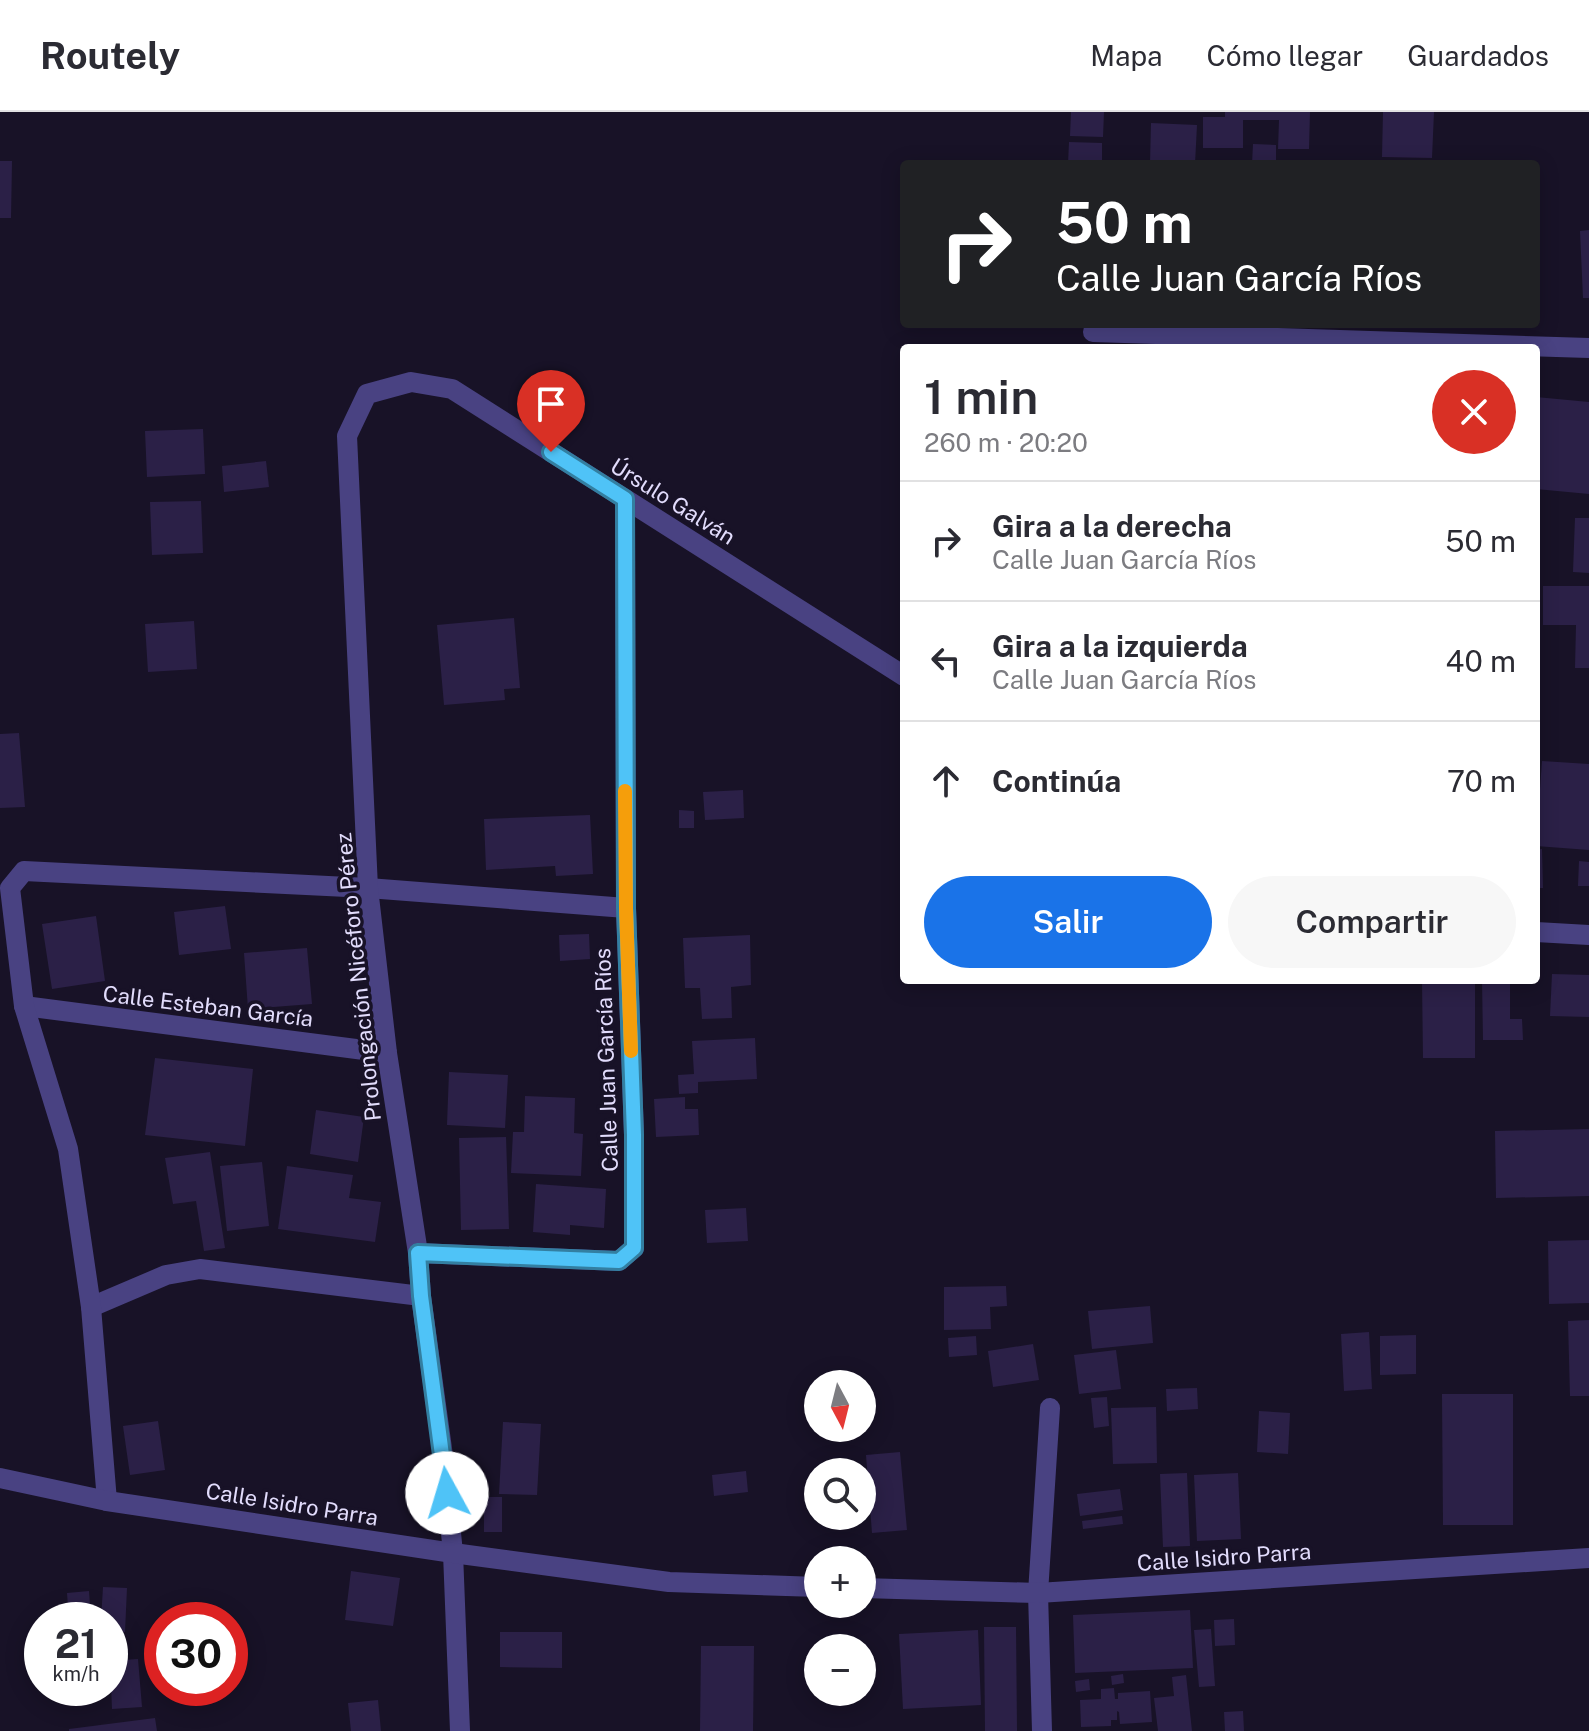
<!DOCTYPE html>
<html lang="es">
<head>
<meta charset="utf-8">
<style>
	body { margin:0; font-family:"Public Sans",sans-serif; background:#f7f7f7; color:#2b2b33; height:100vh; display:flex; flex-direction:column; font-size:30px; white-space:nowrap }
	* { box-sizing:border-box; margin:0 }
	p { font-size:26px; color:#7c7c81 }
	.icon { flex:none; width:44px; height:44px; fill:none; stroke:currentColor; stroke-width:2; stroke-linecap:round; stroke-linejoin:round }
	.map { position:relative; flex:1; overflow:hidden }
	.sheet { position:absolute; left:900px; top:232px; width:640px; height:640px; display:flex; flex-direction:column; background:#fff; border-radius:8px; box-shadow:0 4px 20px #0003 }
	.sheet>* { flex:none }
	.hud { position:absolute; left:900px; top:48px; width:640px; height:168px; border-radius:8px; box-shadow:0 4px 20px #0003; background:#202124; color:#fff; overflow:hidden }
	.needle { width:52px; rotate:173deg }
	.tools { position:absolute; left:804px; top:1258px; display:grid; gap:16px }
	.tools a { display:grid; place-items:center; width:72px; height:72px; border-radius:50%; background:#fff; box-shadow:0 4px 20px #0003; font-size:40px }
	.speed { position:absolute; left:24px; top:1490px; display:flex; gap:16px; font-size:40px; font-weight:700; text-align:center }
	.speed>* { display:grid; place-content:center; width:104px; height:104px; border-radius:50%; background:#fff; box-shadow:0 4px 20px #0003; line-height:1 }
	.speed small { font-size:20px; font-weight:400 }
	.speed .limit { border:12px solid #d22; background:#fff; color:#111 }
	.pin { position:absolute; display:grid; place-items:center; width:68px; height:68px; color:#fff; margin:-82px -34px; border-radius:50% 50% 50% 0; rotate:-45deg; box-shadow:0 0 8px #0007 }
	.pin .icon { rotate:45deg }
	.me { position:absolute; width:88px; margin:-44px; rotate:354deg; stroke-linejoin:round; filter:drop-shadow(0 0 6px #0008) }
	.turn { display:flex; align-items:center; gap:28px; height:168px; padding:0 24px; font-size:36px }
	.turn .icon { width:104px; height:104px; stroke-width:2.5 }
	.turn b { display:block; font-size:56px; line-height:68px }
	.round { display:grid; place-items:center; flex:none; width:84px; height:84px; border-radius:42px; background:#f7f7f7 }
	.head { display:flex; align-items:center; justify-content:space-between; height:136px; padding:0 24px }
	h1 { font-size:48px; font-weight:600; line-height:60px }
	.button { display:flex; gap:16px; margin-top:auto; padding:16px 24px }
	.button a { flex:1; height:92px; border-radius:48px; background:#1a73e8; color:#fff; font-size:32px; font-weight:600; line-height:92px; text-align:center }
	.button a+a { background:#f7f7f7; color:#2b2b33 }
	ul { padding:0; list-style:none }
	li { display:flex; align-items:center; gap:24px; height:120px; padding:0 24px; border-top:2px solid #e1e1e2 }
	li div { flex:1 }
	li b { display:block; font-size:30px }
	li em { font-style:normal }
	header { display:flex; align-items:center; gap:48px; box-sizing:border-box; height:112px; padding:0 40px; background:#fff; border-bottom:2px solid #e1e1e2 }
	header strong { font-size:38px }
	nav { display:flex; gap:44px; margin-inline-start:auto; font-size:28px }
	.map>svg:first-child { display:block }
	.building { fill:#2b2047 }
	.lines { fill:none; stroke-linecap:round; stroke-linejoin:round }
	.minor { stroke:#494282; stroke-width:20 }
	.tertiary { stroke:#494282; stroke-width:20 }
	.route-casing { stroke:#337fa1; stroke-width:20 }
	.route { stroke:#4fc3f7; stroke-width:14 }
	.slow { stroke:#f59e0b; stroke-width:14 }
	.labels { text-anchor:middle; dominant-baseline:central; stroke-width:7; stroke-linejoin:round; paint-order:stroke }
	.street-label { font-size:22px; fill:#e2dcfc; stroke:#181227 }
</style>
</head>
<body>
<header>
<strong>Routely</strong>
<nav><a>Mapa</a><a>Cómo llegar</a><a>Guardados</a></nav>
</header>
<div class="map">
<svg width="1589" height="1619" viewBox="0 0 1589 1619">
	<rect width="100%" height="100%" fill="#181227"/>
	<g class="building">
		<path d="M1071 0H1104L1103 25 1070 24Z"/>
		<path d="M1225 0H1310L1309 37H1278L1279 8H1243V36H1203V5H1225Z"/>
		<path d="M1383 0H1434L1432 46 1382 45Z"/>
		<path d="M1151 11 1197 13 1195 52H1150Z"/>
		<path d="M1069 30 1102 31V52H1068Z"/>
		<path d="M1253 32 1276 33V52H1252Z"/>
		<path d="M0 49H12L11 106H0Z"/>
		<path d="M1589 118V186H1583L1580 119Z"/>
		<path d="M1536 285 1589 290V382L1536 377Z"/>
		<path d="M203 317 205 362 147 365 145 319Z"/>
		<path d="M266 349 269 375 224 380 222 354Z"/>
		<path d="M201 389 203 441 152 443 150 390Z"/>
		<path d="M1575 406H1589V461L1573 460Z"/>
		<path d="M1543 474H1589V556H1575L1576 513H1543Z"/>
		<path d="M514 506 520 576 504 577 505 588 444 593 437 513Z"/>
		<path d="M194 509 197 557 148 560 145 512Z"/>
		<path d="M19 621 25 695 0 696V622Z"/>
		<path d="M1542 649 1589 652V738L1536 734Z"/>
		<path d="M743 678 744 706 705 708 703 680Z"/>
		<path d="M679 698 694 699V716H679Z"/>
		<path d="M590 703 593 762 556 764 555 754 486 758 484 707Z"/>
		<path d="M1542 737 1543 776H1536V738Z"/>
		<path d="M1579 749 1589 750V774H1578Z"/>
		<path d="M225 794 231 837 179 843 174 800Z"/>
		<path d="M96 804 105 869 52 877 42 812Z"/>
		<path d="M589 822 590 847 560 849 559 823Z"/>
		<path d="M750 823 751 873 731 875 732 906 702 907 700 876H685L683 826Z"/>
		<path d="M307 836 312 892 248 897 244 841Z"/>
		<path d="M1552 862 1589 863V905L1550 904Z"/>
		<path d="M1422 868H1475V946H1423Z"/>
		<path d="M1482 868H1510V907H1522L1523 928H1483Z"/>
		<path d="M755 926 757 967 698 970V981L679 982 678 963 694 962 692 929Z"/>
		<path d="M155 946 253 957 245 1034 145 1023Z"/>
		<path d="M449 960 508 963 505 1016 447 1013Z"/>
		<path d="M525 984 575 986 574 1021 583 1022 581 1064 511 1061 513 1020H524Z"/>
		<path d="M685 985V997H698L699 1023 656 1025 654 987Z"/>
		<path d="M316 998 364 1005 358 1050 310 1042Z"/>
		<path d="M1589 1017V1084L1496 1086 1495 1019Z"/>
		<path d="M506 1025 509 1117 461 1118 459 1026Z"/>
		<path d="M210 1040 225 1136 204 1139 196 1089 173 1092 165 1046Z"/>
		<path d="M262 1050 269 1114 227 1119 220 1054Z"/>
		<path d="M287 1054 353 1063 349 1086 381 1090 375 1130 278 1117Z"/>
		<path d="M536 1072 606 1077 604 1116 570 1113V1123L533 1120Z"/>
		<path d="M746 1096 748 1129 707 1131 705 1098Z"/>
		<path d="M1589 1128V1191L1549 1192 1548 1129Z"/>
		<path d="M1006 1174 1007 1194 990 1195 991 1217 944 1218V1175Z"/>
		<path d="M1150 1194 1153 1231 1092 1237 1088 1199Z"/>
		<path d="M1589 1208V1284H1570L1568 1209Z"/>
		<path d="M1369 1220 1372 1277 1344 1279 1341 1222Z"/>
		<path d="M1416 1223V1262L1380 1263V1224Z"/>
		<path d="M976 1224 977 1243 949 1245 948 1226Z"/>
		<path d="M1033 1232 1039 1268 993 1275 988 1239Z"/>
		<path d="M1116 1238 1121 1277 1079 1282 1074 1243Z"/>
		<path d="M1197 1276 1198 1297 1167 1299 1166 1277Z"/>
		<path d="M1442 1282H1513V1413H1443Z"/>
		<path d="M1107 1285 1109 1314 1094 1316 1091 1286Z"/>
		<path d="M1156 1295 1157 1351 1113 1352 1111 1296Z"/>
		<path d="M1259 1299 1290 1301 1288 1342 1257 1340Z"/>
		<path d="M158 1309 165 1358 130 1363 123 1314Z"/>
		<path d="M503 1310 541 1312 537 1383 499 1382Z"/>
		<path d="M900 1340 907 1418 872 1421 866 1343Z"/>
		<path d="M746 1359 748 1380 714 1384 712 1363Z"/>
		<path d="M1187 1361 1190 1434 1163 1435 1160 1362Z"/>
		<path d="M1238 1361 1241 1427 1197 1429 1194 1363Z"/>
		<path d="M1120 1377 1123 1398 1080 1404 1077 1382Z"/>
		<rect x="484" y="1385" width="18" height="35"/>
		<path d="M1122 1404 1123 1412 1083 1417 1082 1409Z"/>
		<path d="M351 1459 400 1466 393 1514 345 1508Z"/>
		<path d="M103 1475 127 1476 125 1520H110V1508H101Z"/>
		<path d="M89 1479 91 1508H69L67 1481Z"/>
		<path d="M1190 1498 1193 1556 1075 1561 1073 1503Z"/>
		<path d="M1234 1507 1235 1533 1215 1534 1214 1508Z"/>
		<path d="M984 1515H1016L1017 1619H985Z"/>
		<path d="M1211 1517 1215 1574 1199 1575 1194 1518Z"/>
		<path d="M978 1518 981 1593 903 1597 899 1522Z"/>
		<path d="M500 1520H562V1556L500 1555Z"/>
		<path d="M701 1534H754L753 1619H700Z"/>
		<path d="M138 1547 142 1595 112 1597 110 1549Z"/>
		<path d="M1123 1562 1124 1571 1112 1573 1111 1564Z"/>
		<path d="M1186 1563 1192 1619H1158L1154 1586 1174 1584 1172 1565Z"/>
		<path d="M1089 1567 1090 1578 1076 1580 1075 1569Z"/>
		<path d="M1114 1576 1115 1587H1118V1581L1150 1579 1152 1610 1120 1612 1119 1600 1117 1599V1608H1111V1614L1081 1615 1080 1588 1101 1587V1577Z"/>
		<path d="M378 1588 381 1619H351L348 1591Z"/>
		<path d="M1243 1599 1244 1619H1225L1224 1600Z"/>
		<path d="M155 1606 157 1619H69V1617Z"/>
	</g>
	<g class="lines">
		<g class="minor">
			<path d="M1093 220 1589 236"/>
			<path d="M1536 820 1589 823"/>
			<path d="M24 894 387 941"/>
			<path d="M418 1141 619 1149 634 1136V1023L626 796 625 387"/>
			<path d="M91 1195 166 1163 200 1157 421 1184"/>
			<path d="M107 1389 91 1195 68 1037 24 894 10 776 24 759 368 776 626 796"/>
			<path d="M460 1619 453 1441 444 1351 421 1184 418 1141 387 941 368 776 347 324 367 282 411 270 452 277 904 564"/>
			<path d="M1042 1619 1038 1481 1050 1296"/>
		</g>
		<g class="tertiary">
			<path d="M0 1366 107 1389 453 1441 669 1470 818 1475"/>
			<path d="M862 1476 1038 1481 1589 1446"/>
		</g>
	</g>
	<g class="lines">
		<g class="route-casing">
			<path id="route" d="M447 1381 421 1184 418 1141 619 1149 634 1136V1023L626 796 625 387 551 340"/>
		</g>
		<use href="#route" class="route"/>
		<path class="slow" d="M625 679 626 796 631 939"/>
	</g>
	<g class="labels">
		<g class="street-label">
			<text transform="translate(673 389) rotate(32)">Úrsulo Galván</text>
			<text transform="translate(358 865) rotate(-96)">Prolongación Nicéforo Pérez</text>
			<text transform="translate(208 894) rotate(7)">Calle Esteban García</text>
			<text transform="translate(606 948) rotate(-92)">Calle Juan García Ríos</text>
			<text transform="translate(292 1392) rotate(9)">Calle Isidro Parra</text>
			<text transform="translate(1224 1445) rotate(-4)">Calle Isidro Parra</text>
		</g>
	</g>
</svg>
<div class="tools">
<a><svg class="needle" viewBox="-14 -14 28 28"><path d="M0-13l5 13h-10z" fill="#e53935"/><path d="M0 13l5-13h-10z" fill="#7c7c81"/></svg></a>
<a><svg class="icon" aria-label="search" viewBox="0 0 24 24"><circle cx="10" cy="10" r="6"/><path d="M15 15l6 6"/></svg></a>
<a>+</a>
<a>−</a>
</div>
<div class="speed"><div>21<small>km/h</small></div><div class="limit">30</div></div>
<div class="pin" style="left:551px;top:340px;background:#d93025"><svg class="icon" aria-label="arrive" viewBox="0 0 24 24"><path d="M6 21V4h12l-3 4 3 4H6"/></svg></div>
<svg class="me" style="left:447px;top:1381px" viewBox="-20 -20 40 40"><circle r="19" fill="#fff"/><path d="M0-13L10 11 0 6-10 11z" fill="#4fc3f7"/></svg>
<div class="hud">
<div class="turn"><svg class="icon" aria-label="right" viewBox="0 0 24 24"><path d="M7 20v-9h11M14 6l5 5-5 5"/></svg><div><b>50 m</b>Calle Juan García Ríos</div></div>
</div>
<section class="sheet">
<div class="head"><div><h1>1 min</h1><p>260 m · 20:20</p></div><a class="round" style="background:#d93025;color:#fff"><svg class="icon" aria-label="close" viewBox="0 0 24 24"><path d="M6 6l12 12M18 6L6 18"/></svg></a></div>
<ul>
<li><svg class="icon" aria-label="right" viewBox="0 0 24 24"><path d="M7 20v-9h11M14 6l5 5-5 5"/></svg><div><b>Gira a la derecha</b><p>Calle Juan García Ríos</p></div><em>50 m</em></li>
<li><svg class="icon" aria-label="left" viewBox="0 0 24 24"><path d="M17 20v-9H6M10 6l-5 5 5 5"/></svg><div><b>Gira a la izquierda</b><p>Calle Juan García Ríos</p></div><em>40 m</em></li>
<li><svg class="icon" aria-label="ahead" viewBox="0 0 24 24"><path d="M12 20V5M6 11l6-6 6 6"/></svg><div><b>Continúa</b></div><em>70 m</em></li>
</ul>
<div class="button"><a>Salir</a><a>Compartir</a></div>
</section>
</div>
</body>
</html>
